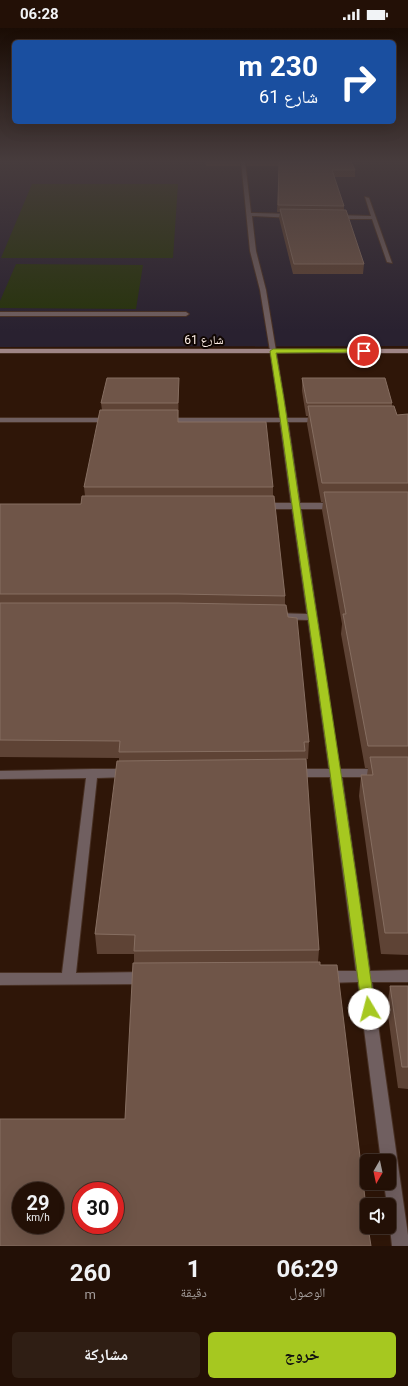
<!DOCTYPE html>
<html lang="ar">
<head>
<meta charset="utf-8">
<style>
	body { margin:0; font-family:Roboto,"Noto Naskh Arabic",sans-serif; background:#2f1e14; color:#f1f3f6; direction:rtl; height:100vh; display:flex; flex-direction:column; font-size:15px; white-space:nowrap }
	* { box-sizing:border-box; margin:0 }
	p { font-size:13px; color:#a39d9b }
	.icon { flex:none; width:22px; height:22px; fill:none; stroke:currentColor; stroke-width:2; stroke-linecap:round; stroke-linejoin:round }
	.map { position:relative; height:1218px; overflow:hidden; direction:ltr }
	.panel { display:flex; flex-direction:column; background:#231006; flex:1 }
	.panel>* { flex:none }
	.guide { position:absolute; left:12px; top:12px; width:384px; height:84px; border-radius:6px; box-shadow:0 4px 16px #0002,0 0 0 1px #403028; direction:rtl; background:#1a4fa0; color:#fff; overflow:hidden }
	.needle { width:26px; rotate:189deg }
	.fabs { position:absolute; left:360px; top:1126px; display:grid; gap:8px }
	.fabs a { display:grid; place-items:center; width:36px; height:36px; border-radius:6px; background:#231006; box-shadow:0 4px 16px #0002,0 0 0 1px #403028; font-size:20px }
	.speed { position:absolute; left:12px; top:1154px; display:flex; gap:8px; font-size:20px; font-weight:700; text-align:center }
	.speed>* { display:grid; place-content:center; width:52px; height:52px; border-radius:50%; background:#231006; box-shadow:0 4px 16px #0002,0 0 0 1px #403028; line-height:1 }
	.speed small { font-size:10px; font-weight:400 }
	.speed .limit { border:6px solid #d22; background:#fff; color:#111 }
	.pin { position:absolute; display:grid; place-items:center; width:34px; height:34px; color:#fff; margin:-17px; border:2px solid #fff; border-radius:50%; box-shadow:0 1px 4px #0007 }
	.me { position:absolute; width:44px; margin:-22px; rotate:352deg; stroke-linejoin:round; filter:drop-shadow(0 0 3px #0008) }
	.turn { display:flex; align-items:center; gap:14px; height:84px; padding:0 12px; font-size:18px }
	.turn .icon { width:52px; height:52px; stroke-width:2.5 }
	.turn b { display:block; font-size:28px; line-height:34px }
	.eta { display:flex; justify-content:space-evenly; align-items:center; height:68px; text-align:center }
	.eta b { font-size:24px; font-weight:700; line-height:28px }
	.action { display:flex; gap:8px; margin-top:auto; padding:8px 12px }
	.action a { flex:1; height:46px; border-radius:6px; background:#a6c820; color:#111; font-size:16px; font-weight:700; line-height:46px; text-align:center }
	.action a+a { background:#2f1e14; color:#f1f3f6 }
	.status { display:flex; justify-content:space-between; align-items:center; height:28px; padding:0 20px; background:#231006; direction:ltr }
	.status svg { height:11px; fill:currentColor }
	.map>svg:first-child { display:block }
	.education { fill:#292130 }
	.green { fill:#26330b }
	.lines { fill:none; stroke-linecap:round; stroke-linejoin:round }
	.lane-casing { stroke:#483023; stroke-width:2 }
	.street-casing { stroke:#483023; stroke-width:2 }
	.secondary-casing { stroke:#483023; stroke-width:2 }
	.lane { fill:#705f60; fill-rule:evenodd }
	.street { fill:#705f60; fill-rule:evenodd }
	.secondary { fill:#9f8586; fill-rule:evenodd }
	.wall { fill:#5e4335 }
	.shaded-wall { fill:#44291b }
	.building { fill:#6f5548; stroke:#866e61; fill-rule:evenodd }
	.route { fill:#a6c820; stroke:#6c8215 }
	.labels { text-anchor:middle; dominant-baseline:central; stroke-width:4; stroke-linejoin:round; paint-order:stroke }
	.far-street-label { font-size:12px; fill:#feefe8; stroke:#100602 }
</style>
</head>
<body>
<div class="status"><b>06:28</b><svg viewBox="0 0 49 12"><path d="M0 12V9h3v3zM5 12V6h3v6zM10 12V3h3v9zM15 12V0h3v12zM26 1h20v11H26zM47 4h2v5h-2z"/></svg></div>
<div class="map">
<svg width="408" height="1218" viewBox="0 0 408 1218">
	<rect width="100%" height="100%" fill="#2f1608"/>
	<path class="education" d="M0 133H408V318L0 319Z"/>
	<g class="green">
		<path d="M32 156H178L173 230H1Z"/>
		<path d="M16 236 143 237 136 281 0 280V273Z"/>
	</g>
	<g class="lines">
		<g class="lane-casing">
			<g id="lane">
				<path d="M241 133H245L251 185 292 186 295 188 292 190 252 188 256 223 266 262 276 323 273 325 270 323 260 262 250 223Z"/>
				<path d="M365 169 369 170 392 235 387 234 372 191H336L333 189 336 187 371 188Z"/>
				<path d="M0 284H186L189 286 186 288H0Z"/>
			</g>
		</g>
		<g class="street-casing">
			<g id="street">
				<path d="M273 321 276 323 287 390H320L324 392 320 394H288L300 475H336L340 478 336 481H301L340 741H408V749H342L370 943 408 942V954H372L408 1207V1218H392L389 1191V1177H387L384 1155H389V1133H381L358 954 326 955 321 953 319 949 321 945 326 943H356L330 749H294L290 748 288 745 290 742 294 741H329L308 592 274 591 269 588 274 585 307 586 292 481H262L258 478 262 475H291L280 394H166L162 392 166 390H280L270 323Z"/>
				<path d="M0 390H110L114 392 110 394H0Z"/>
				<path d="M92 741H128L132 742 134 745 132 748 128 749 97 750 76 945 146 944 151 946 153 950 151 954 146 956 0 957V945H62L86 750 0 751V743Z"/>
			</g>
		</g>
		<g class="secondary-casing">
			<rect id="secondary" x="0" y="321" width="408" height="4"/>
		</g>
		<use href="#lane" class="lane"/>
		<use href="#street" class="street"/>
		<use href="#secondary" class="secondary"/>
	</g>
	<g class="wall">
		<rect x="206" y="133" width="34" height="5"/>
		<path d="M246 133H351L355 142V149H334L344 178V182L364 236 363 246H293L279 190 280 184H277L279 138H247Z"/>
		<path d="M302 350 392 375V378L397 387 408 386V927L381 926 359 768 361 747H367L368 740H365L341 606 342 596 322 482 323 474H321L307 396 308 388H306L302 363Z"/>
		<path d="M179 363 178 394 273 459V468L285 568V577L288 589 309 714 308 731H304L319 922 318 934 125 1091 134 935V926H97L95 906 119 733V730L0 729V476H81L85 468 84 459 102 382 101 375Z"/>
		<path d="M390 958H408V1061L398 1060 387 980Z"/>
	</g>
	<path class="shaded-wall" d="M179 350V388L178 375Z"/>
	<g class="building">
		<path d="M279 133H351L355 142H332L344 178 278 177Z"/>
		<path d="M280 181 346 182 364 236H294Z"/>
		<path d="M107 350H179L178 375H101Z"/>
		<path d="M302 350H385L392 375H307Z"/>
		<path d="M308 378H394L397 387 408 386V455H322Z"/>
		<path d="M100 382H178V394H266L273 459H84Z"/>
		<path d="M324 464H408V718H368L343 586H346Z"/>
		<path d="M82 468H274L285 568 178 566H0V476H81Z"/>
		<path d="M0 575H178L286 577 288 589 297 590 309 714H304L305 723 119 724 120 713 0 712Z"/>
		<path d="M370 729H408V905H385L361 747H373Z"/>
		<path d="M306 731 319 922 134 923 135 907 95 906 117 733Z"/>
		<path d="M320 934V937H337L367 1187V1199H368L371 1218H0V1091H125L133 935ZM21 1163H55V1197H21ZM81 1163H115V1197H81Z"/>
		<path d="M390 958H408V1039H402Z"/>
	</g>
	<linearGradient id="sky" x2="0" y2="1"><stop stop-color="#1a0c04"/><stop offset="0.44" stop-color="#473c3d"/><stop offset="1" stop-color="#473c3d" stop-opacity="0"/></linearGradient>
	<rect width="408" height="303" fill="url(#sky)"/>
	<path class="route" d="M364 321 367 323 366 324 276 325C287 385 295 446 304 506 329 664 353 822 375 981L374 985 369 987 364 985 362 981C341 822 319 663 296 505 287 444 280 384 270 323L273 321Z"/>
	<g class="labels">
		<g class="far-street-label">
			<text x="204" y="312">شارع 61</text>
		</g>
	</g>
</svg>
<div class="fabs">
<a><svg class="needle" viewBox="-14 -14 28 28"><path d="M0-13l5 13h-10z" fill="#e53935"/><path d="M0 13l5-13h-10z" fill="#a39d9b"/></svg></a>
<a><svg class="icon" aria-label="sound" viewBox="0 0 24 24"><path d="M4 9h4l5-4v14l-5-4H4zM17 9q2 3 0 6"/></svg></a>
</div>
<div class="speed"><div>29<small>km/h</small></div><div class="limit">30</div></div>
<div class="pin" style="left:364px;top:323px;background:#d93025"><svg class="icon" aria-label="arrive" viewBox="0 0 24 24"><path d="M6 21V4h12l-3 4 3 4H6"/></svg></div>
<svg class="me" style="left:369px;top:981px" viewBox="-20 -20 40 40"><circle r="19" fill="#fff"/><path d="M0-13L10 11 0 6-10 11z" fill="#a6c820"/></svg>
<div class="guide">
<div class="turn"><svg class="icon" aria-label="right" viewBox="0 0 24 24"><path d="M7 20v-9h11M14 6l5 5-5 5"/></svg><div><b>230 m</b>شارع 61</div></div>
</div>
</div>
<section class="panel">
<div class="eta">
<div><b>06:29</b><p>الوصول</p></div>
<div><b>1</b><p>دقيقة</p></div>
<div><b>260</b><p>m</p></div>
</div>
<div class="action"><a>خروج</a><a>مشاركة</a></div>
</section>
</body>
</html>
